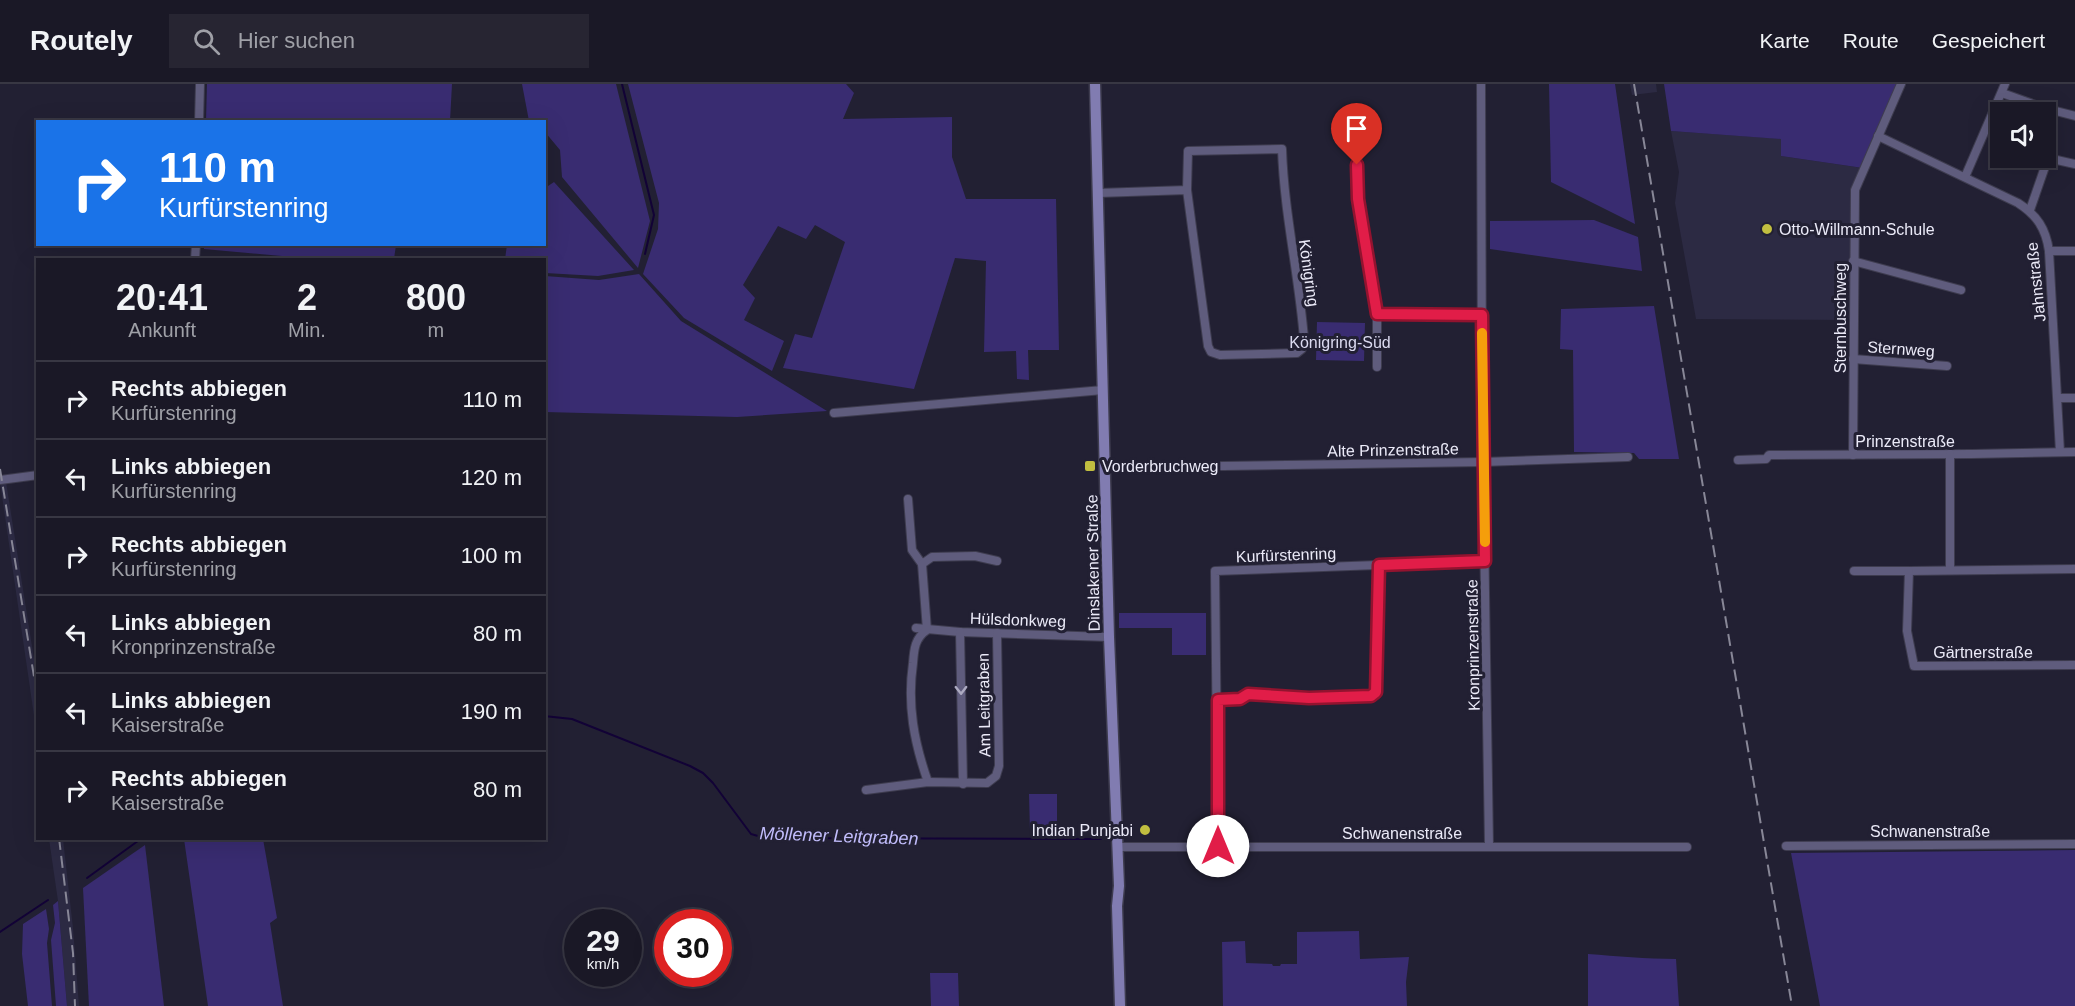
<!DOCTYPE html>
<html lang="de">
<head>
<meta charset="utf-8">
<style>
	body { margin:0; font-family:Arial,sans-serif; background:#272532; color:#f1f3f6; height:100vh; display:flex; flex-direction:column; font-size:22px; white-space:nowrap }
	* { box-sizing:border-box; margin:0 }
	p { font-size:20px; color:#9fa0a7 }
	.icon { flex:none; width:33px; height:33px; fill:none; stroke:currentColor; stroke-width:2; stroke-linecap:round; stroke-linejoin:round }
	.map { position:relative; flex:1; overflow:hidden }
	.side { position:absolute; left:36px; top:174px; width:510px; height:582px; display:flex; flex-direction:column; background:#1a1826; border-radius:0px; box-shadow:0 6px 24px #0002,0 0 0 2px #383743 }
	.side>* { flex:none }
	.guide { position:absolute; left:36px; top:36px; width:510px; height:126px; border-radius:0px; box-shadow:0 6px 24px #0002,0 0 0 2px #383743; background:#1a73e8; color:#fff; overflow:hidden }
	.buttons { position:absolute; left:1990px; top:18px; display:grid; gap:12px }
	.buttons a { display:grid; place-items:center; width:66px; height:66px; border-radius:0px; background:#1a1826; box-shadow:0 6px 24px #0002,0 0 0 2px #383743; font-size:30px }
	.speed { position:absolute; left:564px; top:825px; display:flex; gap:12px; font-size:30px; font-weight:700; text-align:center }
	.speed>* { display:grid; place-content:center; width:78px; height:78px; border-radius:50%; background:#1a1826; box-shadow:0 6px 24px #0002,0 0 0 2px #383743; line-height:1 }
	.speed small { font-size:15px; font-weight:400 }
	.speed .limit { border:9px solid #d22; background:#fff; color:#111 }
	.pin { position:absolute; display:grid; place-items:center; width:51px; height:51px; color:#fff; margin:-62px -26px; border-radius:50% 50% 50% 0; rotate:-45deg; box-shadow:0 0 6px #0007 }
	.pin .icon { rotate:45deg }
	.me { position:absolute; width:66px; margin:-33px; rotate:0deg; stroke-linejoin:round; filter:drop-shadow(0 0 4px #0008) }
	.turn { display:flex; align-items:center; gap:21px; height:126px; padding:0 24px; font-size:27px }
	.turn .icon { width:78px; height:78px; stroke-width:2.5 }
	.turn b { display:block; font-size:42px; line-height:51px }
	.eta { display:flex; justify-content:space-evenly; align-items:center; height:102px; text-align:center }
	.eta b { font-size:36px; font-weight:800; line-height:42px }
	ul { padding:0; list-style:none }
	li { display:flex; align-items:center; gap:18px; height:78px; padding:0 24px; border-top:2px solid #383743 }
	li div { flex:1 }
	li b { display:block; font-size:22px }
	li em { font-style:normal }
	header { display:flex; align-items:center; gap:36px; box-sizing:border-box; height:84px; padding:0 30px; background:#1a1826; border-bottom:2px solid #383743 }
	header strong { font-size:28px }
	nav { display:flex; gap:33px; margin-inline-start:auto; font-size:21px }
	.search { width:420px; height:54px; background:#272532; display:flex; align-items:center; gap:15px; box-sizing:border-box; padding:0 21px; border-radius:0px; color:#9fa0a7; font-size:22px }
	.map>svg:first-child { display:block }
	.built { fill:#2c2a43 }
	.green { fill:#392c71 }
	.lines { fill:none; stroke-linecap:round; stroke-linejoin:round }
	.stream { stroke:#120236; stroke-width:2 }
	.minor-casing { stroke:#3e3c4f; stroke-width:10 }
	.secondary-casing { stroke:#3e3c4f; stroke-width:13 }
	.minor { stroke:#5f5c7d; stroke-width:8 }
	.secondary { stroke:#817cb1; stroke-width:10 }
	.rail { stroke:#888797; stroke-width:2; stroke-dasharray:12 6; stroke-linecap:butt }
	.oneway { stroke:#acaac1 }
	.route-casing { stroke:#92132f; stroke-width:15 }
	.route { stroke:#e11d48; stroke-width:10 }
	.slow { stroke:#f59e0b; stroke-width:10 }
	.poi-dot { fill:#c1be40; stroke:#222033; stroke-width:2 }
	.labels { text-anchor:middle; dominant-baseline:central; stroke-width:6; stroke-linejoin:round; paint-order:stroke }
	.poi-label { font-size:16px; fill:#ebeaf8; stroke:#222033; text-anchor:start }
	.street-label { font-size:16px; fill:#ebeaf8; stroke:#222033 }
	.park-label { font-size:16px; fill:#dbdaf0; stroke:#222033 }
	.water-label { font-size:18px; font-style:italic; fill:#c1bcfb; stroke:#222033 }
</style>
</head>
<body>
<header>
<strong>Routely</strong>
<div class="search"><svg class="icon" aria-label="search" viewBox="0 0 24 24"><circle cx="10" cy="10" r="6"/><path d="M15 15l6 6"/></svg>Hier suchen</div>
<nav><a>Karte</a><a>Route</a><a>Gespeichert</a></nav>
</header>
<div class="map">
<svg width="2075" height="922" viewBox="0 0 2075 922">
	<rect width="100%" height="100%" fill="#222033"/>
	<g class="built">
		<path d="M1630 0H1656L1657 8 1632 11Z"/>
		<path d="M1671 47 1782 55 1781 72 1863 84 1855 106 1853 236 1696 235 1675 119 1679 88Z"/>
		<path d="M0 398H6L37 594V652Z"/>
		<path d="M49 755H63L73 844 79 922H67L58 817Z"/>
	</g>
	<g class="green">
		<path d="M207 0H452L450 37H206Z"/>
		<path d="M522 0H616L650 137 638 184 562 93 560 66 545 48 544 38 529 37Z"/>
		<path d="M628 0H846L854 9 843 35 952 33V73L966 115H1056L1059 266H1028L1029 296 1017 295 1016 267 984 268 986 177 955 174 914 305 783 284 795 250 812 254 845 158 815 141 806 155 778 142 743 201 755 214 744 236 784 257 772 287 684 234 643 190 658 145 659 119Z"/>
		<path d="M1549 0H1615L1635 140 1551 98Z"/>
		<path d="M1664 0H1901L1863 84 1781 72V55L1671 47Z"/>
		<path d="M554 98 634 186 598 192 545 189 544 176 505 175 507 161 544 160 545 104Z"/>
		<path d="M1594 136 1638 153 1642 187 1490 165V137Z"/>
		<path d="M204 161 396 160V161L394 175H315L204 165Z"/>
		<path d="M639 190 681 237 827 327 737 333 545 328V192L599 196Z"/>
		<path d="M1654 222 1679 375H1639L1634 369 1574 368 1573 266 1560 265 1561 225Z"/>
		<path d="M1317 238 1365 239 1364 277 1316 276Z"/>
		<path d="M1119 529H1206V571H1172V544H1119Z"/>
		<path d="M1029 710H1057V746L1030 747Z"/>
		<path d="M184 755H263L277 834 270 839 283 922H208Z"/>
		<path d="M145 761 164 922H89L83 804Z"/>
		<path d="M2075 766V922H1820L1791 769Z"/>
		<path d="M58 817 67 922H56L51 856 55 839 53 821Z"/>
		<path d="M46 825 49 845 47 859 52 922H28L22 870 23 840Z"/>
		<path d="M1359 847 1360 875 1409 873 1406 898 1407 922H1223L1222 858 1245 857 1246 879 1272 880 1273 882H1280L1281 880H1297V848Z"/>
		<path d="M1588 870C1617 872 1646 875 1676 875L1679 922H1588Z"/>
		<path d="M958 889 959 922H931L930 889Z"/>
	</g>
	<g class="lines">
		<g class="stream">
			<path d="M622 0 654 131 645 170"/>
			<path d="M544 568 545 565"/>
			<path d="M544 632 572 635 690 682 703 689 713 699 751 750 765 754 1101 755"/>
			<path d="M87 794 142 754"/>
			<path d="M0 848 48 816"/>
		</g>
		<g class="minor-casing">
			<g id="minor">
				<path d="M1481 0 1482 317 1489 762"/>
				<path d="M2002 9 2044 24 2075 32"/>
				<path d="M199 38 200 0"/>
				<path d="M1878 52 2018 119C2037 131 2046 145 2049 167L2060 368"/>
				<path d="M1357 64 1358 115 1377 230V283"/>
				<path d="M1965 93 2005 0"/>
				<path d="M1098 109 1187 106 1188 67 1282 65C1284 129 1299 191 1304 255L1302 265 1297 269 1220 271 1211 268 1208 262 1187 106"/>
				<path d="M2030 126 2048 74 2075 80"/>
				<path d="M2049 167H2075"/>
				<path d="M195 176 196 160"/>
				<path d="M1853 177 1961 206"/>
				<path d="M1377 230 1482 231"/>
				<path d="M1853 275 1947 282"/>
				<path d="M2058 314H2075"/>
				<path d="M834 329 1103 306"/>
				<path d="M1853 371 1855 106 1901 0"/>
				<path d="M1738 376 1766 375 1769 371 1972 370 2075 368"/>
				<path d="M1159 383 1483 378 1628 373"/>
				<path d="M0 396 38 391"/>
				<path d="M908 415 912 466 922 480"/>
				<path d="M1950 485V370"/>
				<path d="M2075 485 1909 487 1907 547 1914 582 2075 581"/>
				<path d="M1854 487H1909"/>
				<path d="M916 544 960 548 1109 553"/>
				<path d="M960 548 963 700"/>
				<path d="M1218 616 1240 615 1248 610C1273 612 1359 621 1376 608L1379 481"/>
				<path d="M928 698C914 658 907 621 913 579 914 565 915 554 927 546L922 480 932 473 975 472 997 477"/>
				<path d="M866 706 928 698 987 699 996 692 999 682 997 549"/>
				<path d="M1218 762 1215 487 1485 477"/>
				<path d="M1786 762 2075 760"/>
				<path d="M1118 763H1687"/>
			</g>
		</g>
		<g class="secondary-casing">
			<path id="secondary" d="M1095 0 1109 553 1119 802 1117 822 1120 922"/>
		</g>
		<use href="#minor" class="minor"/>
		<use href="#secondary" class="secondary"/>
		<g class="rail">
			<path d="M1634 0 1792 922"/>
			<path d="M0 385 38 617"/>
			<path d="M59 754 73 869 75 922"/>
		</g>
	</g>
	<defs><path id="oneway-chevron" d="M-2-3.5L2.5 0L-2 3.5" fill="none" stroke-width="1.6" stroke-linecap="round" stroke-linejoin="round" transform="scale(1.5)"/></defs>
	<use class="oneway" href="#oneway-chevron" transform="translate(961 606) rotate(89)"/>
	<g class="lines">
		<g class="route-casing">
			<path id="route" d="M1218 762V616L1240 615 1248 610 1309 614 1371 612 1376 608 1379 481 1485 477 1482 231 1377 230 1358 115 1357 81"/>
		</g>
		<use href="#route" class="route"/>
		<path class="slow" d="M1482 249 1485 458"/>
	</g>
	<g class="poi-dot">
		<circle cx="1767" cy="145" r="6"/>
		<rect x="1084" y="376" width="12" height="12" rx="3"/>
		<circle cx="1145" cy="746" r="6"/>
	</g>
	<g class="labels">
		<g class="poi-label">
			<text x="1779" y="145">Otto-Willmann-Schule</text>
			<text x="1102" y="382">Vorderbruchweg</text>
			<text x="1133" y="746" text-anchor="end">Indian Punjabi</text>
		</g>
		<g class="street-label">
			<text transform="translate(1309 189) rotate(82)">Königring</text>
			<text transform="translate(2036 198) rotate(-96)">Jahnstraße</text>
			<text transform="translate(1840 234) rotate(-90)">Sternbuschweg</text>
			<text transform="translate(1901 265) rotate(4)">Sternweg</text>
			<text x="1905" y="357">Prinzenstraße</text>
			<text transform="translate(1393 366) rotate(-1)">Alte Prinzenstraße</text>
			<text transform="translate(1286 471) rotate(-2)">Kurfürstenring</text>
			<text transform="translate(1093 479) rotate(-91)">Dinslakener Straße</text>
			<text transform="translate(1018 536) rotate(2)">Hülsdonkweg</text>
			<text transform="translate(1473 561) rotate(-91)">Kronprinzenstraße</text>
			<text x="1983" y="568">Gärtnerstraße</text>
			<text transform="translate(984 621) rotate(-91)">Am Leitgraben</text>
			<text x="1930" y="747">Schwanenstraße</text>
			<text x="1402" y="749">Schwanenstraße</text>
		</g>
		<g class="park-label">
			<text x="1340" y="258">Königring-Süd</text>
		</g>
		<g class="water-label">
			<text transform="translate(839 752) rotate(2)">Möllener Leitgraben</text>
		</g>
	</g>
</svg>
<div class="buttons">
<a><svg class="icon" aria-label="sound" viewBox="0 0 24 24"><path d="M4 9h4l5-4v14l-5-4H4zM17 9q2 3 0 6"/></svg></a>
</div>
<div class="speed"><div>29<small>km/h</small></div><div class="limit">30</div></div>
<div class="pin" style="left:1357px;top:81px;background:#d93025"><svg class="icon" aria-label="arrive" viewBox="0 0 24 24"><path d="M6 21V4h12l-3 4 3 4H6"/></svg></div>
<svg class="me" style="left:1218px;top:762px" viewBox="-20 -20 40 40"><circle r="19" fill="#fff"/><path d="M0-13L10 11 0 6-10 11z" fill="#e11d48"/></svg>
<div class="guide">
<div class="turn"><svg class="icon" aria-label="right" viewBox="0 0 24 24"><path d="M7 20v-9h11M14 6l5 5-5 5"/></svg><div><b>110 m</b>Kurfürstenring</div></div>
</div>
<section class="side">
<div class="eta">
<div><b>20:41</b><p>Ankunft</p></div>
<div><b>2</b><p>Min.</p></div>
<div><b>800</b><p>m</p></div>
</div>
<ul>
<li><svg class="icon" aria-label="right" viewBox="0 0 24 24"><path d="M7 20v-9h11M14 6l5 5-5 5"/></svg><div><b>Rechts abbiegen</b><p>Kurfürstenring</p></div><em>110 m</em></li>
<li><svg class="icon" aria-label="left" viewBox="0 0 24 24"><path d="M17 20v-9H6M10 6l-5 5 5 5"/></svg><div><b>Links abbiegen</b><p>Kurfürstenring</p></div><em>120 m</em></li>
<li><svg class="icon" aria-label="right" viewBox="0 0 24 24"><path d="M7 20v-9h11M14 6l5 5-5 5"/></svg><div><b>Rechts abbiegen</b><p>Kurfürstenring</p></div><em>100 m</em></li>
<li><svg class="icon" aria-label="left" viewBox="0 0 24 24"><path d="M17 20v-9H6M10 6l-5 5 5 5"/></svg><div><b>Links abbiegen</b><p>Kronprinzenstraße</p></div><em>80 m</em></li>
<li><svg class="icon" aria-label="left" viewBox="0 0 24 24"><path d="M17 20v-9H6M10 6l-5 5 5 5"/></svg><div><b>Links abbiegen</b><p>Kaiserstraße</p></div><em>190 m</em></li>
<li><svg class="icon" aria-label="right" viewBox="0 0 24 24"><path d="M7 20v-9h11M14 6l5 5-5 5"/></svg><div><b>Rechts abbiegen</b><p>Kaiserstraße</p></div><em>80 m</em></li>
</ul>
</section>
</div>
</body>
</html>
